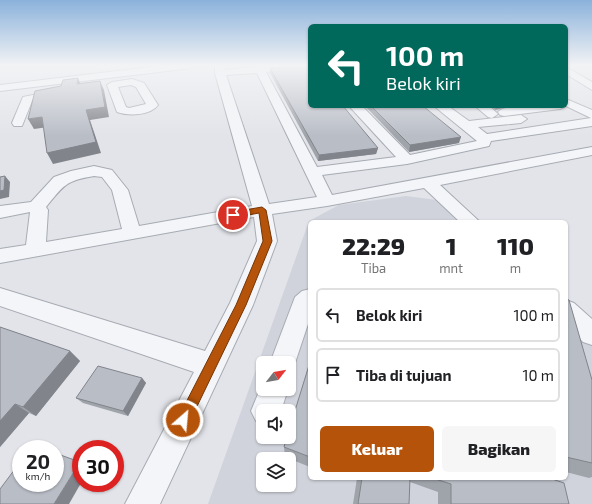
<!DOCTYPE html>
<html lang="id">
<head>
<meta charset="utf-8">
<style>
	body { margin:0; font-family:"Exo 2",sans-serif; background:#f6f6f6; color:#202124; height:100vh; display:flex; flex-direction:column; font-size:15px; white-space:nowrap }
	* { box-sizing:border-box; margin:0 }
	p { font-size:13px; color:#757577 }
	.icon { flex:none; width:22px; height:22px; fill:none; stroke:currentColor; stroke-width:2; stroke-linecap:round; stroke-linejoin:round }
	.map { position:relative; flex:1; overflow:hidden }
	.panel { position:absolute; left:308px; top:220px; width:260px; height:260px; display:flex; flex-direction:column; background:#fff; border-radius:6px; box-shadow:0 1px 3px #0004 }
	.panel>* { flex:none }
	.hud { position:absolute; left:308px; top:24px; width:260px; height:84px; border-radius:6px; box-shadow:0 1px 3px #0004; background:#00695c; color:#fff; overflow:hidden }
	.needle { width:26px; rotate:59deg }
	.buttons { position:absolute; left:256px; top:356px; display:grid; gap:8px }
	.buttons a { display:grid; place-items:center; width:40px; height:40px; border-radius:6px; background:#fff; box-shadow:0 1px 3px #0004; font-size:20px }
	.speed { position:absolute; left:12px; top:440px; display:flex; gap:8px; font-size:20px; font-weight:700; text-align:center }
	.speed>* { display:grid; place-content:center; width:52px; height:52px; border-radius:50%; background:#fff; box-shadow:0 1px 3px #0004; line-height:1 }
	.speed small { font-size:10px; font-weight:400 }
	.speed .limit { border:6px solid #d22; background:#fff; color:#111 }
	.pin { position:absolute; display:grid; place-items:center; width:34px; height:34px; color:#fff; margin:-17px; border:2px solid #fff; border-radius:50%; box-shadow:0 1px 4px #0007 }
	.me { position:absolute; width:44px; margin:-22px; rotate:27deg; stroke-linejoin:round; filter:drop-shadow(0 0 3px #0008) }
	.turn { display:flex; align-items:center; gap:14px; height:84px; padding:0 12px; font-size:18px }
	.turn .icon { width:52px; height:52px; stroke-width:2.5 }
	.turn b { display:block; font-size:28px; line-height:34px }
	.eta { display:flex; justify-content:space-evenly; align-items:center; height:68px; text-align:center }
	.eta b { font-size:24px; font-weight:800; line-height:28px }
	.button { display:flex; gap:8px; margin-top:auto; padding:8px 12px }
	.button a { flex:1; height:46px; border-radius:6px; background:#b45309; color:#fff; font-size:16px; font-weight:800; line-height:46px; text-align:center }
	.button a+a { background:#f6f6f6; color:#202124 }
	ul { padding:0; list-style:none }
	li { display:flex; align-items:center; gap:12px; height:54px; margin:0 8px 6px; padding:0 4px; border:2px solid #e0e0e0; border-radius:6px }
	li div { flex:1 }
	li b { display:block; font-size:15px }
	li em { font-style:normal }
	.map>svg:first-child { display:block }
	.built { fill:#d0d3db; fill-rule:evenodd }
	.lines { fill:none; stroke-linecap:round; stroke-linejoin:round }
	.minor-casing { stroke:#a7abb3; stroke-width:2 }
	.minor { fill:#f4f5f8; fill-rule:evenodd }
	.wall { fill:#9fa3aa }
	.shaded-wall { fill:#82848b }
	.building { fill:#b9bdc6; stroke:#82848b }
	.route { fill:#b45309; stroke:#753606 }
</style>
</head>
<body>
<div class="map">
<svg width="592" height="504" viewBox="0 0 592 504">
	<rect width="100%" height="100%" fill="#e2e4e9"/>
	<path class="built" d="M406 196 437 200 462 222H310V478H566V318L592 343V504H208L309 221 339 205ZM263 363H289V389H263ZM263 411H289V437H263ZM263 459H289V485H263Z"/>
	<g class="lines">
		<g class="minor-casing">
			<g id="minor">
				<path d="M168 65H197L192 68 0 91V85Z"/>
				<path d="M215 65H225V70L278 65H310V68L266 72 317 167 396 157 349 106H362L410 155 477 141 434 106H448L469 121 521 115 527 119 521 123 478 127 487 134 591 118 566 106 560 109 504 116 500 115 498 112C504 103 554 106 566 106V99L592 110V126L491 141 489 146 407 164 322 175 332 195 592 147V155L440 185 480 222H460L424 188 327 206 272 214 277 241 253 305 160 504H125L194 372 0 306V288L205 351 230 303 257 241 254 217 0 263V249L26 245 30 212 0 218V206L31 202 54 177 71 171 94 166 112 170 128 190 139 226 252 206 215 73ZM257 73 317 197 269 204 226 75ZM94 176 102 177 112 190 122 229 46 242 48 210 46 207C64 185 65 181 94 176Z"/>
				<path d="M566 67 592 82V90L566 74Z"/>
				<path d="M132 79 144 83 158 105C150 116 128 116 117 112L107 85 112 82ZM131 85 136 87 146 104 129 108 126 107 118 87Z"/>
				<path d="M52 91 57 94 56 96 32 101 22 126H14L12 123 23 97Z"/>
				<path d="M475 106H489L498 114 492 118 488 117Z"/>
				<path d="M310 289V318L292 372 289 373V363H270L295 297 302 291Z"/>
				<path d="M566 300 574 303 592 319V345L583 342 566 325Z"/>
				<path d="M263 382V389H288L281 411H263V424L256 421 251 411Z"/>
			</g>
		</g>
		<use href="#minor" class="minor"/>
	</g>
	<g class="wall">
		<path d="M270 68 310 106 378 148 376 154 318 161 270 73Z"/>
		<path d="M365 106H423L459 143 409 152Z"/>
		<path d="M490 106H509L495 110Z"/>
		<path d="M566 299 592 380V477L589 478 566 472Z"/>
		<path d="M0 327 70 351 80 361 36 416 29 413 0 447Z"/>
		<path d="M310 362V467L285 457 284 447Z"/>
		<path d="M142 378 146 383 128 416 83 403 76 398Z"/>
		<path d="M357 478H549L569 504H438V492L410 482 409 504H353Z"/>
	</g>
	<g class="shaded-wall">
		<path d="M78 78 82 87 77 84Z"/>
		<path d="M100 81 104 90 109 117 90 120 101 153 53 164 47 153 86 110Z"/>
		<path d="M497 106H509L495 110Z"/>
		<path d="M42 117 48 127 34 129 28 119Z"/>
		<path d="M461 137 459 143 409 152 410 145Z"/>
		<path d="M378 148 376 154 318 161 319 155Z"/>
		<path d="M5 176 10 182 9 197 0 199V191Z"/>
		<path d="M70 351 80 361 36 416 23 407Z"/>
		<path d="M142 378 146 383 128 416 123 411Z"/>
		<path d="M15 404 29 413 0 447V421Z"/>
		<path d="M80 462 81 463V483L69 504H54Z"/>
	</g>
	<g class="building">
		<path d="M306 65H310V106H343L378 148 319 155 270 68Z"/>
		<path d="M78 78 77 84 100 81 105 107 86 110 96 142 47 153 42 117 28 119 35 91 61 86 63 80Z"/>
		<path d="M371 106H423L461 137 410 145Z"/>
		<path d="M5 176 4 190 0 191V177Z"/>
		<path d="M566 299 569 300 592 380V463L566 457Z"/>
		<path d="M0 327 70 351 23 407 15 404 0 421Z"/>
		<path d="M310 362V457L284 447 287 437H289V430Z"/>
		<path d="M98 366 142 378 123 411 76 398Z"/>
		<path d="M33 445 45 449H30Z"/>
		<path d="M55 453 80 462 54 504H0V489L21 461V483H55Z"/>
		<path d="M362 478H410L409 504H358Z"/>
		<path d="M432 478H549L564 483 569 504H451V484Z"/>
	</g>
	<linearGradient id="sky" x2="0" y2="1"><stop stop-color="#8bb2db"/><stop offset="0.48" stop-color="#f2f3f5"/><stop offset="1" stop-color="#f2f3f5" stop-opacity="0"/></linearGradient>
	<rect width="592" height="136" fill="url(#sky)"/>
	<path class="route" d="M262 207 266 210 272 241 246 305 188 425 183 427 179 425 177 420 179 416 236 305 263 241 259 213 233 218 229 215 233 212Z"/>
</svg>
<div class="buttons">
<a><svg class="needle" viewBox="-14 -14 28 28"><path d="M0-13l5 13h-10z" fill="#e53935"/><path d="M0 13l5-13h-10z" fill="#757577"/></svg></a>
<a><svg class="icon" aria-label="sound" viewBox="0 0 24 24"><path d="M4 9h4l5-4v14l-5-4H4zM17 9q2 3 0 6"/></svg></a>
<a><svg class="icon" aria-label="layers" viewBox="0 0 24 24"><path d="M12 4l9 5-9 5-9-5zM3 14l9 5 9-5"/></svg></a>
</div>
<div class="speed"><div>20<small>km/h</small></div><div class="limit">30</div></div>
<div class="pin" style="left:233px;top:215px;background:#d93025"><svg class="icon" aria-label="arrive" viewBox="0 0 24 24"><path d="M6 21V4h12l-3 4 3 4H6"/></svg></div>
<svg class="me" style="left:183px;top:420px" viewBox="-20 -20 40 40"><circle r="17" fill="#b45309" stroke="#fff" stroke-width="3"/><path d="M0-11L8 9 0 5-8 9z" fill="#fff"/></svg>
<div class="hud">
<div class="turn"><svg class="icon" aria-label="left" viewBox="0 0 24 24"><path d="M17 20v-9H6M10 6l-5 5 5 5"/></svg><div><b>100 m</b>Belok kiri</div></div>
</div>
<section class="panel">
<div class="eta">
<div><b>22:29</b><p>Tiba</p></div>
<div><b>1</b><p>mnt</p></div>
<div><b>110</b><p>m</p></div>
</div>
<ul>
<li><svg class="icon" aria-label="left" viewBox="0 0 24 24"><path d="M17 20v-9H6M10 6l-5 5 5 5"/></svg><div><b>Belok kiri</b></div><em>100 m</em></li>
<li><svg class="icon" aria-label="arrive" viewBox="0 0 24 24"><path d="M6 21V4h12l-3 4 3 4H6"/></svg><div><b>Tiba di tujuan</b></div><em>10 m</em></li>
</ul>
<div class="button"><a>Keluar</a><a>Bagikan</a></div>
</section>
</div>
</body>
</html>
